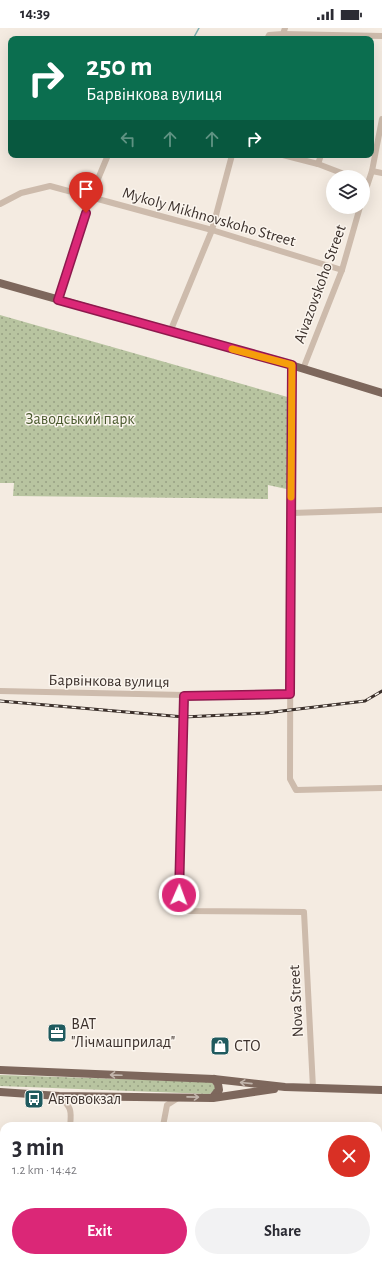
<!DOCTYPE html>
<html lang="en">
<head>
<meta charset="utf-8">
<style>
	body { margin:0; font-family:"Alegreya Sans",sans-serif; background:#f2f2f3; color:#2b2b33; height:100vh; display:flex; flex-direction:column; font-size:15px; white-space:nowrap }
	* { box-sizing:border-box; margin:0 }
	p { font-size:13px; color:#7c7c81 }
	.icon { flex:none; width:22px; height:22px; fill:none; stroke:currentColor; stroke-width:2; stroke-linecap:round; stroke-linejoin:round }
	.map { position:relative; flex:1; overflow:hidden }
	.drawer { position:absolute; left:0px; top:1094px; width:382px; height:140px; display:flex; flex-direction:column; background:#fff; border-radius:12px 12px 0 0; box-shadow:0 4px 16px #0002 }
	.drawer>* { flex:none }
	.top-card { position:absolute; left:8px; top:8px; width:366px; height:122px; border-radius:8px; box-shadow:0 4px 16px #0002; background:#0b6e4f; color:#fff; overflow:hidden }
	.controls { position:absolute; left:326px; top:142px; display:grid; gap:8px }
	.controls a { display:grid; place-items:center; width:44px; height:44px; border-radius:50%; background:#fff; box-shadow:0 4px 16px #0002; font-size:20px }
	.pin { position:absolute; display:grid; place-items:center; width:34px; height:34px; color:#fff; margin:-41px -17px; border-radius:50% 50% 50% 0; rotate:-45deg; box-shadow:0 0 4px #0007 }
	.pin .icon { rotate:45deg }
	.me { position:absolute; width:44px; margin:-22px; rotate:2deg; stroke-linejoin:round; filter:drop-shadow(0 0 3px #0008) }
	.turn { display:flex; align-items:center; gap:14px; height:84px; padding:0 12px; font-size:18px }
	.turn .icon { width:52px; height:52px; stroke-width:2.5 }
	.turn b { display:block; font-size:28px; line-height:34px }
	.lanes { display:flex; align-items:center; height:38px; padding:0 12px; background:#0003; justify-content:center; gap:20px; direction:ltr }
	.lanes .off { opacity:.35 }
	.round { display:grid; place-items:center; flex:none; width:42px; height:42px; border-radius:21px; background:#f2f2f3 }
	.headline { display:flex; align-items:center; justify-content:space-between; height:68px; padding:0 12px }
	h1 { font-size:24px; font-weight:700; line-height:30px }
	.action { display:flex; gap:8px; margin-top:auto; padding:8px 12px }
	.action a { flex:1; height:46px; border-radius:24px; background:#db2777; color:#fff; font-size:16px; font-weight:700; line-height:46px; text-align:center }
	.action a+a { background:#f2f2f3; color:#2b2b33 }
	.status { display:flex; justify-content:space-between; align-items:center; height:28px; padding:0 20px; background:#fff; direction:ltr }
	.status svg { height:11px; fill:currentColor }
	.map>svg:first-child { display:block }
	.green { fill:url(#green-dots) }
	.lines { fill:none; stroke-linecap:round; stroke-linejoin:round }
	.stream { stroke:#7fb0b2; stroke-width:1.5 }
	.minor { stroke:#cdbbac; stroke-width:6 }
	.major { stroke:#7d675c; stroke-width:8 }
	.rail-casing { stroke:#3b302b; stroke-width:3 }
	.rail { stroke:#fbf5ee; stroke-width:1.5; stroke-dasharray:4.5; stroke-linecap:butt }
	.oneway { stroke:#c2b5ac }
	.route-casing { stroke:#8e194d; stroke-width:10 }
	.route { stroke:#db2777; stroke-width:7 }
	.slow { stroke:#f59e0b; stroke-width:7 }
	.labels { text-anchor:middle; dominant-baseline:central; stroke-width:3; stroke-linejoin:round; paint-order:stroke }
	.street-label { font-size:16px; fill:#3b302b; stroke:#fbf5ee }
	.park-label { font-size:16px; fill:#4a5a2e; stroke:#fbf5ee }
	.poi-label { font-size:16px; fill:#3b302b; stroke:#fbf5ee; text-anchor:start }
</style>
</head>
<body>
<div class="status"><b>14:39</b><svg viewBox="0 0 49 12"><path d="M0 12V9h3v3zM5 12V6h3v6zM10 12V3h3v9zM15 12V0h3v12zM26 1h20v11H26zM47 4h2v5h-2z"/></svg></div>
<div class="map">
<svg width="382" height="1234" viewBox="0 0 382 1234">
	<defs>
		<pattern id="green-dots" width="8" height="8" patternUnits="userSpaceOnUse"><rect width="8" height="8" fill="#b8c4a0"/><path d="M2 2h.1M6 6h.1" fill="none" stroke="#97a083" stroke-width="1.8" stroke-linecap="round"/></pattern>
	</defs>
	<rect width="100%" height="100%" fill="#f4ebe1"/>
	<g class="green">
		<path d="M0 287 291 370V462L268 457V471L13 468 14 455H0Z"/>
		<path d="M0 1047 211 1054 215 1058V1062L209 1066 0 1058Z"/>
		<rect x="378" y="1145" width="4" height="41"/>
	</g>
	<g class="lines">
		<path class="stream" d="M193 11 199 0"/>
		<g class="minor">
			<path d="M283 6 382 8"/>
			<path d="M267 11 269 7 283 6 285 0"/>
			<path d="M283 127 318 136 352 149"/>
			<path d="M318 136 321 127"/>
			<path d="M372 143 382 145"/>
			<path d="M363 170 372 143 382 91"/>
			<path d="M0 176 21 165 50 158 212 202 342 242"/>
			<path d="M58 272 90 170 108 127"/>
			<path d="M170 304 212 202 232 127"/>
			<path d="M291 337 290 751 296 762 382 760"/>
			<path d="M303 341 342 242 360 179"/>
			<path d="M292 485 382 482"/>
			<path d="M0 663 184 667 290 666"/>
			<path d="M184 667 179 867 180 879 185 883 304 884 313 1060"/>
			<path d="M59 1068C71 1079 72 1082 70 1098"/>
			<path d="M163 1098 167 1077 178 1070"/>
			<path d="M0 1129H4"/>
		</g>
		<g class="major">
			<path d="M0 255 291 337 382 365"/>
			<path d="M0 1042 214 1051 285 1059 382 1062"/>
			<path d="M0 1064 59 1068 212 1070 219 1062 218 1056 214 1051"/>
			<path d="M213 1070 274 1061"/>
		</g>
		<g class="rail-casing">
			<g id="rail">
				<path d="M0 673 184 689 265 685 365 673 382 663"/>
				<path d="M0 1157 4 1158"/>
				<path d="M0 1184H4"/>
				<path d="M0 1204 4 1205"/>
				<path d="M0 1212H4"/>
				<path d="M0 1223H4"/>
				<path d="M378 1229H382"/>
				<path d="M35 1230 91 1234"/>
				<path d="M100 1230 154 1234"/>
				<path d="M211 1230 258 1234"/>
				<path d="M320 1230 373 1234"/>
				<path d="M0 1232 31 1234"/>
			</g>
		</g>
		<use href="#rail" class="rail"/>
	</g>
	<defs><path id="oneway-shaft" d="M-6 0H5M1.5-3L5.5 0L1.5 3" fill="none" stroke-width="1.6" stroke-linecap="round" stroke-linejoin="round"/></defs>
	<g class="oneway">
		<use href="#oneway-shaft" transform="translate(116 1047) rotate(-178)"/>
		<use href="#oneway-shaft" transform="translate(246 1055) rotate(-174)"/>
		<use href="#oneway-shaft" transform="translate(193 1069) rotate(1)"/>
	</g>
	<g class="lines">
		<g class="route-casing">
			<path id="route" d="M86 185 58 272 292 337 290 666 184 668 179 867"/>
		</g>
		<use href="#route" class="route"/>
		<path class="slow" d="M232 321 292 337 291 469"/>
	</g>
	<defs>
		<g id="office-square" transform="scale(1)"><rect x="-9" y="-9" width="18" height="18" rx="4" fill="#1f5a5e" stroke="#fbf5ee"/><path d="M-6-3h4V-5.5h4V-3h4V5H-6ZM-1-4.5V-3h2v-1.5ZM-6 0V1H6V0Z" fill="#fff"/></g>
		<g id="shop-square" transform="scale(1)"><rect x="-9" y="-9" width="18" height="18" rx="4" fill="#1f5a5e" stroke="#fbf5ee"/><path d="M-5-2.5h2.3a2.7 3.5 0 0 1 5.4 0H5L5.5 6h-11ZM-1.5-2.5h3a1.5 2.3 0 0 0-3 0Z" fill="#fff"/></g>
		<g id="bus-square" transform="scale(1)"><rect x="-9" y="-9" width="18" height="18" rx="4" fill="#1f5a5e" stroke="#fbf5ee"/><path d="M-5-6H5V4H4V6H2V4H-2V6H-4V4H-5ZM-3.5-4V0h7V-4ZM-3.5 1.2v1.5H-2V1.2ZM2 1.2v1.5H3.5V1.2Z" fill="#fff"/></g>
	</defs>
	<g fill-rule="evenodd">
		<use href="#office-square" x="57" y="1005"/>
		<use href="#shop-square" x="220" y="1018"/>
		<use href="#bus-square" x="34" y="1071"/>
	</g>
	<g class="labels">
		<g class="street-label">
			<text transform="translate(209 189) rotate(16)">Mykoly Mikhnovskoho Street</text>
			<text transform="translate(320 256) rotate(-70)">Aivazovskoho Street</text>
			<text transform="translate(109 653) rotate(1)">Барвінкова вулиця</text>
			<text transform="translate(296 973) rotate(-93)">Nova Street</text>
		</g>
		<g class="park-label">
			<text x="80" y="391">Заводський парк</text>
		</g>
		<g class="poi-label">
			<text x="71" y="996">ВАТ<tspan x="71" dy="18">"Лічмашприлад"</tspan></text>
			<text x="234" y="1018">СТО</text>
			<text x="48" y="1071">Автовокзал</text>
		</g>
	</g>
</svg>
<div class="controls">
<a><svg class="icon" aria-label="layers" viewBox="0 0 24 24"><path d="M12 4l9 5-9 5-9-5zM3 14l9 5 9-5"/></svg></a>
</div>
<div class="pin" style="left:86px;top:185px;background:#d93025"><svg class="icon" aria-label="arrive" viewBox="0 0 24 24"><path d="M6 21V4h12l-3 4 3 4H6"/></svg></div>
<svg class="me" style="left:179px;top:867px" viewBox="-20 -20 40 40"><circle r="17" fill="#db2777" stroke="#fff" stroke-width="3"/><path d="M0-11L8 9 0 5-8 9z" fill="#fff"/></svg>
<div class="top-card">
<div class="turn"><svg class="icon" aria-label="right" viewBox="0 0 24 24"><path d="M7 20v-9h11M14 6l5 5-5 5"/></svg><div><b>250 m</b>Барвінкова вулиця</div></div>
<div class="lanes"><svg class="icon off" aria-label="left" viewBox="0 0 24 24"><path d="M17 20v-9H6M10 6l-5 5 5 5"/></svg><svg class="icon off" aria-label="ahead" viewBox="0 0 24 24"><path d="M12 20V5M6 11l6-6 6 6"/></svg><svg class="icon off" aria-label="ahead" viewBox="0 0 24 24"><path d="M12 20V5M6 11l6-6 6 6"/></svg><svg class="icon" aria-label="right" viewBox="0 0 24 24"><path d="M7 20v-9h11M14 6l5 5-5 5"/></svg></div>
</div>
<section class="drawer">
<div class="headline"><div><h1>3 min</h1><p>1.2 km · 14:42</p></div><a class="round" style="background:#d93025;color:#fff"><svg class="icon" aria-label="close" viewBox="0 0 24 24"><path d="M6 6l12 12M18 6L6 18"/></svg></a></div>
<div class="action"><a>Exit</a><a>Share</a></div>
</section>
</div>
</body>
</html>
